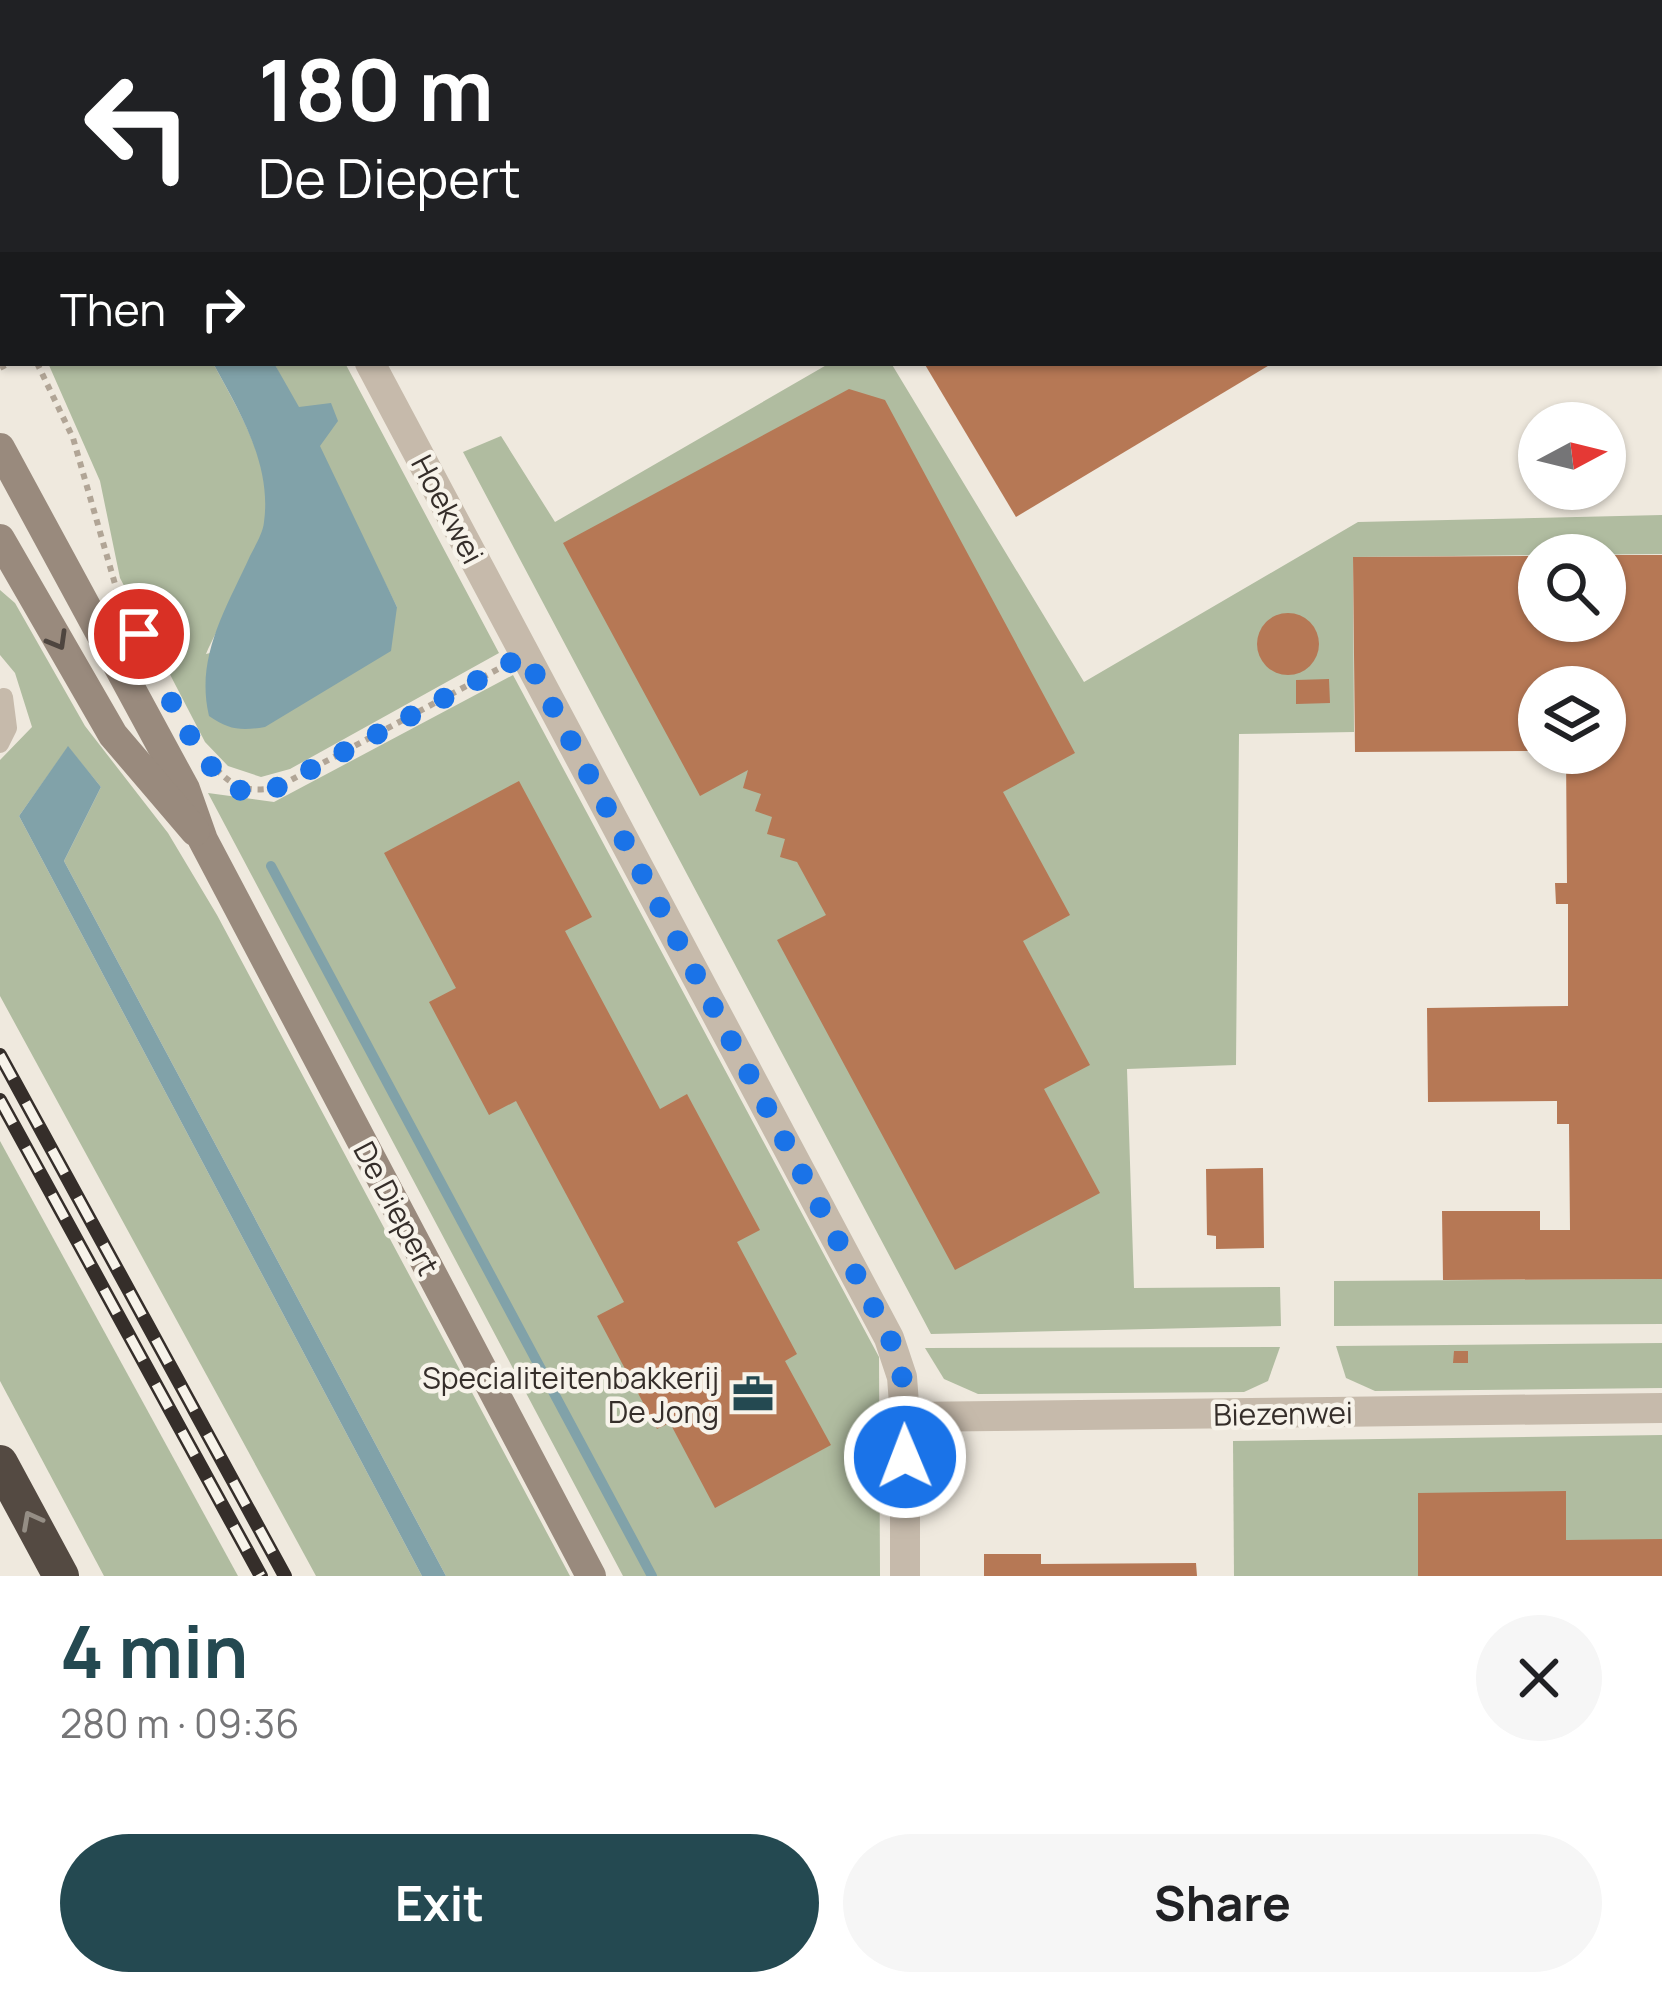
<!DOCTYPE html>
<html lang="en">
<head>
<meta charset="utf-8">
<style>
	body { margin:0; font-family:Manrope,sans-serif; background:#f6f6f6; color:#202124; height:100vh; display:flex; flex-direction:column; font-size:45px; white-space:nowrap }
	* { box-sizing:border-box; margin:0 }
	p { font-size:39px; color:#757577 }
	.icon { flex:none; width:66px; height:66px; fill:none; stroke:currentColor; stroke-width:2; stroke-linecap:round; stroke-linejoin:round }
	.map { position:relative; height:1576px; overflow:hidden }
	.panel { display:flex; flex-direction:column; background:#fff; flex:1 }
	.panel>* { flex:none }
	.hud { position:absolute; left:0px; top:0px; width:1662px; height:366px; box-shadow:0 3px 9px #0004; background:#202124; color:#fff; overflow:hidden }
	.needle { width:78px; rotate:83deg }
	.controls { position:absolute; left:1518px; top:402px; display:grid; gap:24px }
	.controls a { display:grid; place-items:center; width:108px; height:108px; border-radius:50%; background:#fff; box-shadow:0 3px 9px #0004; font-size:60px }
	.pin { position:absolute; display:grid; place-items:center; width:102px; height:102px; color:#fff; margin:-51px; border:6px solid #fff; border-radius:50%; box-shadow:0 3px 12px #0007 }
	.me { position:absolute; width:132px; margin:-66px; rotate:359deg; stroke-linejoin:round; filter:drop-shadow(0 0 9px #0008) }
	.turn { display:flex; align-items:center; gap:42px; height:252px; padding:0 60px; font-size:54px }
	.turn .icon { width:156px; height:156px; stroke-width:2.5 }
	.turn b { display:block; font-size:84px; line-height:102px }
	.then { display:flex; align-items:center; height:114px; padding:0 60px; background:#0003; gap:24px; font-size:45px }
	.round { display:grid; place-items:center; flex:none; width:126px; height:126px; border-radius:63px; background:#f6f6f6 }
	.headline { display:flex; align-items:center; justify-content:space-between; height:204px; padding:0 60px }
	h1 { font-size:72px; font-weight:700; line-height:90px; color:#244951 }
	.button { display:flex; gap:24px; margin-top:auto; padding:24px 60px }
	.button a { flex:1; height:138px; border-radius:72px; background:#244951; color:#fff; font-size:48px; font-weight:700; line-height:138px; text-align:center }
	.button a+a { background:#f6f6f6; color:#202124 }
	.map>svg:first-child { display:block }
	.green { fill:#b0bca0 }
	.water { fill:#81a2a9 }
	.lines { fill:none; stroke-linecap:round; stroke-linejoin:round }
	.stream { stroke:#81a2a9; stroke-width:10 }
	.building { fill:#b67855 }
	.path { stroke:#b1a596; stroke-width:6; stroke-dasharray:6 6; stroke-linecap:butt }
	.lane { stroke:#c6baab; stroke-width:18 }
	.street { stroke:#c6baab; stroke-width:30 }
	.secondary { stroke:#998a7d; stroke-width:30 }
	.highway { stroke:#544a42; stroke-width:36 }
	.rail-casing { stroke:#352e2a; stroke-width:14 }
	.rail { stroke:#f7f3ea; stroke-width:9; stroke-dasharray:27; stroke-linecap:butt }
	.oneway { stroke:#4e453f }
	.oneway2 { stroke:#958e85 }
	.route { stroke:#1a73e8; stroke-width:21; stroke-dasharray:0 37.8 }
	.labels { text-anchor:middle; dominant-baseline:central; stroke-width:9; stroke-linejoin:round; paint-order:stroke }
	.street-label { font-size:30px; fill:#352e2a; stroke:#f7f3ea }
	.poi-label { font-size:30px; fill:#352e2a; stroke:#f7f3ea; text-anchor:end }
</style>
</head>
<body>
<div class="map">
<svg width="1662" height="1576" viewBox="0 0 1662 1576">
	<rect width="100%" height="100%" fill="#efe9de"/>
	<g class="green">
		<path d="M0 0 21 3H3V277Z"/>
		<path d="M212 0H450L213 3Z"/>
		<path d="M48 363H213C238 410 275 467 265 524 258 561 222 617 206 654L397 607 274 363H345L499 653 290 769 261 777 228 766 205 742 120 578 100 481Z"/>
		<path d="M830 363H891L1084 682 1358 522 1662 515V554L1353 557 1354 732 1239 734 1236 1065 1127 1069 1134 1288 1280 1287 1281 1326 931 1334 463 452 501 436 555 522Z"/>
		<path d="M0 590 15 603 85 726 168 833 217 915 570 1576H446L64 861 101 787 68 747 19 816 422 1576H316L0 996V760L32 727 15 673 0 655Z"/>
		<path d="M513 675 879 1357 880 1576H623L208 793 274 802Z"/>
		<path d="M0 1141 238 1576H104L0 1381Z"/>
		<path d="M1662 1279V1324L1334 1326V1281Z"/>
		<path d="M1662 1343V1388L1375 1391 1346 1378 1336 1346Z"/>
		<path d="M1280 1347 1268 1381 1244 1392 978 1394 944 1379 925 1348Z"/>
		<path d="M1662 1435V1576H1234L1233 1441Z"/>
	</g>
	<g class="water">
		<path d="M213 363H274L299 407 331 403 338 421 320 446 397 607 391 651 265 727C241 731 229 730 209 716 195 657 226 609 250 556 255 546 263 533 264 522 272 464 239 411 213 363Z"/>
		<path d="M68 746 101 787 64 861 446 1576H422L19 816Z"/>
	</g>
	<g class="lines">
		<path class="stream" d="M271 866 652 1576"/>
	</g>
	<g class="building">
		<path d="M924 363H1273L1016 517Z"/>
		<path d="M849 389 885 400 1075 753 1003 792 1070 915 1023 941 1090 1065 1044 1089 1100 1193 955 1270 777 940 826 915 797 862 780 857 785 839 767 834 772 817 755 811 761 794 743 788 748 770 700 796 563 543Z"/>
		<path d="M1605 555H1662V1279L1443 1280 1442 1211H1540V1230H1570L1569 1124H1557V1101L1428 1102 1427 1008 1568 1006V904H1556L1555 883H1567L1566 753H1605V687H1539V751L1355 752 1353 557 1539 556V621H1605Z"/>
		<circle cx="1288" cy="644" r="31"/>
		<path d="M1329 679 1330 703 1296 704V680Z"/>
		<path d="M519 781 592 917 565 931 660 1109 687 1094 760 1230 737 1242 797 1354 785 1361 831 1445 715 1508 670 1423 657 1429 597 1316 624 1302 516 1101 489 1115 429 1002 456 988 384 853Z"/>
		<path d="M1263 1168 1264 1248 1216 1249V1236L1207 1235 1206 1169Z"/>
		<path d="M1454 1351H1468V1363H1453Z"/>
		<path d="M1566 1491V1540L1662 1539V1576H1418V1493Z"/>
		<path d="M984 1554H1041V1564L1196 1563 1197 1576H984Z"/>
	</g>
	<g class="lines">
		<g class="path">
			<path d="M0 294 3 300"/>
			<path d="M37 363 73 438 117 591"/>
			<path d="M0 368 9 363"/>
			<path d="M208 760C231 786 242 793 276 788L500 668"/>
		</g>
		<path class="lane" d="M0 744 8 728 4 697"/>
		<g class="street">
			<path d="M174 0 175 3"/>
			<path d="M370 363 889 1338 902 1377 905 1417"/>
			<path d="M905 1576V1417L1662 1408"/>
		</g>
		<g class="secondary">
			<path d="M0 448 185 789 203 840 591 1576"/>
			<path d="M0 539 113 735 195 831"/>
		</g>
		<path class="highway" d="M0 1463 61 1576"/>
		<g class="rail-casing">
			<g id="rail">
				<path d="M0 1055 285 1576"/>
				<path d="M0 1100 261 1576"/>
			</g>
		</g>
		<use href="#rail" class="rail"/>
	</g>
	<defs><path id="oneway-chevron" d="M-2-3.5L2.5 0L-2 3.5" fill="none" stroke-width="1.6" stroke-linecap="round" stroke-linejoin="round" transform="scale(3)"/></defs>
	<use class="oneway" href="#oneway-chevron" transform="translate(58 641) rotate(60)"/>
	<use class="oneway2" href="#oneway-chevron" transform="translate(31 1520) rotate(-118)"/>
	<g class="lines">
		<path class="route" d="M139 634C157 670 204 788 248 792 257 793 268 789 276 788L525 655 890 1338 902 1377 905 1457"/>
	</g>
	<defs>
		<g id="office-bare" transform="scale(3.24)"><path d="M-6-3h4V-5.5h4V-3h4V5H-6ZM-1-4.5V-3h2v-1.5ZM-6 0V1H6V0Z" fill="#244951" stroke="#f7f3ea" stroke-width="2.5" paint-order="stroke"/></g>
	</defs>
	<g fill-rule="evenodd">
		<use href="#office-bare" x="753" y="1394"/>
	</g>
	<g class="labels">
		<g class="street-label">
			<text transform="translate(448 509) rotate(62)">Hoekwei</text>
			<text transform="translate(397 1208) rotate(62)">De Diepert</text>
			<text transform="translate(1283 1413) rotate(-1)">Biezenwei</text>
		</g>
		<g class="poi-label">
			<text x="719" y="1377">Specialiteitenbakkerij<tspan x="719" dy="34">De Jong</tspan></text>
		</g>
	</g>
</svg>
<div class="controls">
<a><svg class="needle" viewBox="-14 -14 28 28"><path d="M0-13l5 13h-10z" fill="#e53935"/><path d="M0 13l5-13h-10z" fill="#757577"/></svg></a>
<a><svg class="icon" aria-label="search" viewBox="0 0 24 24"><circle cx="10" cy="10" r="6"/><path d="M15 15l6 6"/></svg></a>
<a><svg class="icon" aria-label="layers" viewBox="0 0 24 24"><path d="M12 4l9 5-9 5-9-5zM3 14l9 5 9-5"/></svg></a>
</div>
<div class="pin" style="left:139px;top:634px;background:#d93025"><svg class="icon" aria-label="arrive" viewBox="0 0 24 24"><path d="M6 21V4h12l-3 4 3 4H6"/></svg></div>
<svg class="me" style="left:905px;top:1457px" viewBox="-20 -20 40 40"><circle r="17" fill="#1a73e8" stroke="#fff" stroke-width="3"/><path d="M0-11L8 9 0 5-8 9z" fill="#fff"/></svg>
<div class="hud">
<div class="turn"><svg class="icon" aria-label="left" viewBox="0 0 24 24"><path d="M17 20v-9H6M10 6l-5 5 5 5"/></svg><div><b>180 m</b>De Diepert</div></div>
<div class="then">Then<svg class="icon" aria-label="right" viewBox="0 0 24 24"><path d="M7 20v-9h11M14 6l5 5-5 5"/></svg></div>
</div>
</div>
<section class="panel">
<div class="headline"><div><h1>4 min</h1><p>280 m · 09:36</p></div><a class="round"><svg class="icon" aria-label="close" viewBox="0 0 24 24"><path d="M6 6l12 12M18 6L6 18"/></svg></a></div>
<div class="button"><a>Exit</a><a>Share</a></div>
</section>
</body>
</html>
